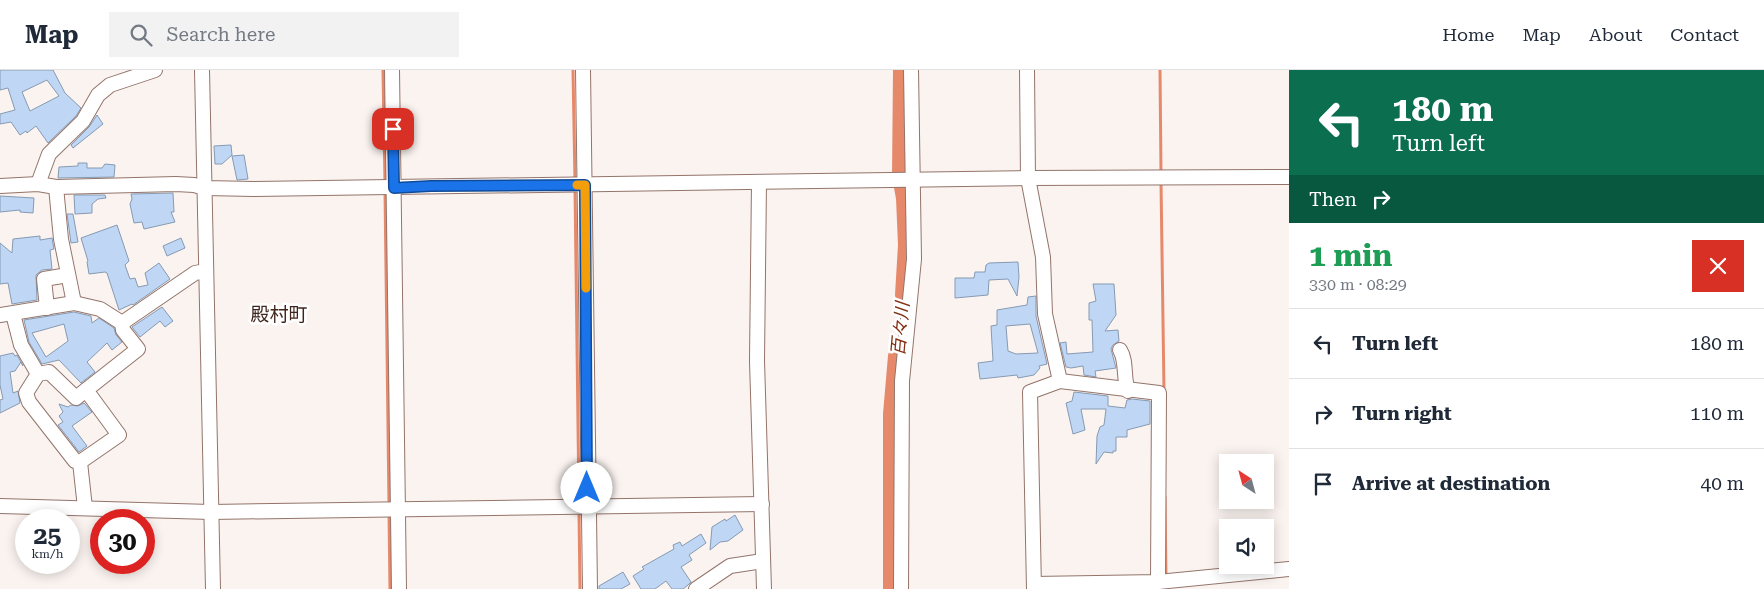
<!DOCTYPE html>
<html lang="en">
<head>
<meta charset="utf-8">
<style>
	body { margin:0; font-family:"Roboto Serif","Noto Sans JP",serif; background:#f2f2f3; color:#1f2937; height:100vh; display:flex; flex-direction:column; font-size:19px; white-space:nowrap }
	* { box-sizing:border-box; margin:0 }
	p { font-size:16px; color:#747a83 }
	.icon { flex:none; width:28px; height:28px; fill:none; stroke:currentColor; stroke-width:2; stroke-linecap:round; stroke-linejoin:round }
	.map { position:relative; flex:1; overflow:hidden }
	.drawer { display:flex; flex-direction:column; background:#fff; width:475px }
	.drawer>* { flex:none }
	.guide { background:#0b6e4f; color:#fff; overflow:hidden }
	.needle { width:32px; rotate:324deg }
	.fabs { position:absolute; left:1219px; top:384px; display:grid; gap:10px }
	.fabs a { display:grid; place-items:center; width:55px; height:55px; border-radius:0px; background:#fff; box-shadow:0 2px 12px #0003; font-size:25px }
	.speed { position:absolute; left:15px; top:439px; display:flex; gap:10px; font-size:25px; font-weight:700; text-align:center }
	.speed>* { display:grid; place-content:center; width:65px; height:65px; border-radius:50%; background:#fff; box-shadow:0 2px 12px #0003; line-height:1 }
	.speed small { font-size:12px; font-weight:400 }
	.speed .limit { border:8px solid #d22; background:#fff; color:#111 }
	.pin { position:absolute; display:grid; place-items:center; width:42px; height:42px; color:#fff; margin:-21px; border-radius:10px; box-shadow:0 2px 8px #0006 }
	.me { position:absolute; width:55px; margin:-28px; rotate:0deg; stroke-linejoin:round; filter:drop-shadow(0 0 4px #0008) }
	.turn { display:flex; align-items:center; gap:18px; height:105px; padding:0 20px; font-size:22px }
	.turn .icon { width:65px; height:65px; stroke-width:2.5 }
	.turn b { display:block; font-size:35px; line-height:42px }
	.then { display:flex; align-items:center; height:48px; padding:0 20px; background:#0003; gap:10px; font-size:19px }
	.round { display:grid; place-items:center; flex:none; width:52px; height:52px; border-radius:0px; background:#f2f2f3 }
	.headline { display:flex; align-items:center; justify-content:space-between; height:85px; padding:0 20px }
	h1 { font-size:30px; font-weight:700; line-height:38px; color:#1e9e55 }
	ul { padding:0; list-style:none }
	li { display:flex; align-items:center; gap:15px; height:70px; padding:0 20px; border-top:1px solid #e0e1e3 }
	li div { flex:1 }
	li b { display:block; font-size:19px }
	li em { font-style:normal }
	header { display:flex; align-items:center; gap:30px; box-sizing:border-box; height:70px; padding:0 25px; background:#fff; border-bottom:1px solid #e0e1e3 }
	header strong { font-size:24px }
	nav { display:flex; gap:28px; margin-inline-start:auto; font-size:18px }
	.search { width:350px; height:45px; background:#f2f2f3; display:flex; align-items:center; gap:12px; box-sizing:border-box; padding:0 18px; border-radius:0px; color:#747a83; font-size:19px }
	main { display:flex; flex:1; min-height:0 }
	.map>svg:first-child { display:block }
	.lines { fill:none; stroke-linecap:round; stroke-linejoin:round }
	.stream { stroke:#e6896b; stroke-width:3 }
	.river { stroke:#e6896b; stroke-width:20 }
	.building { fill:#bfd7f5; stroke:#869ab2; fill-rule:evenodd }
	.minor-casing { stroke:#93746a; stroke-width:16 }
	.minor { stroke:#fff; stroke-width:14 }
	.route-casing { stroke:#114b97; stroke-width:12 }
	.route { stroke:#1a73e8; stroke-width:9 }
	.slow { stroke:#f59e0b; stroke-width:9 }
	.labels { text-anchor:middle; dominant-baseline:central; stroke-width:5; stroke-linejoin:round; paint-order:stroke }
	.water-label { font-size:18px; font-style:italic; fill:#833012; stroke:#fff }
	.quarter-label { font-size:19px; fill:#3f261d; stroke:#fff }
</style>
</head>
<body>
<header>
<strong>Map</strong>
<div class="search"><svg class="icon" aria-label="search" viewBox="0 0 24 24"><circle cx="10" cy="10" r="6"/><path d="M15 15l6 6"/></svg>Search here</div>
<nav><a>Home</a><a>Map</a><a>About</a><a>Contact</a></nav>
</header>
<main>
<div class="map">
<svg width="1289" height="519" viewBox="0 0 1289 519">
	<rect width="100%" height="100%" fill="#faf3f0"/>
	<g class="lines">
		<g class="stream">
			<path d="M383 0 385 113"/>
			<path d="M573 0 575 111"/>
			<path d="M1160 0 1161 103"/>
			<path d="M1161 112 1164 321"/>
			<path d="M575 117 579 433"/>
			<path d="M385 120 389 436"/>
			<path d="M1165 427 1166 508"/>
			<path d="M579 440 580 519"/>
			<path d="M389 442 390 519"/>
		</g>
		<g class="river">
			<path d="M903 0 902 106 906 128 908 175 905 225"/>
			<path d="M893 519V344L898 286"/>
		</g>
	</g>
	<g class="building">
		<path d="M0 0H53L65 23 81 38 76 46 48 73 36 56 27 63 26 61 20 65 11 52 0 54V44L15 40 8 18 0 20ZM47 10 59 26 30 41 22 22Z"/>
		<path d="M97 45 103 54 73 78 71 75 89 57Z"/>
		<path d="M231 75 232 85 222 94H215L214 76Z"/>
		<path d="M244 85 248 109 237 110 232 86Z"/>
		<path d="M78 93H87V98H102L105 94 115 95 114 107 58 108 59 97 78 96Z"/>
		<path d="M173 123 174 142H171L175 152 144 159 142 152 134 153 130 134 132 129 131 124Z"/>
		<path d="M74 125H105L106 128 98 129 92 134V143L75 144Z"/>
		<path d="M0 126 34 128 33 143 20 142V140L0 142Z"/>
		<path d="M67 144H73L78 172 71 173Z"/>
		<path d="M117 155 129 191 125 195 130 209 135 208 138 217 148 215 145 203 159 193 170 209 133 235 132 234 119 240 107 203 105 202 89 204 87 192 88 191 81 168Z"/>
		<path d="M40 166V170L52 168 54 179 50 180 52 199 42 200 36 205 37 230 12 234 8 213 0 214V173L12 183 13 169Z"/>
		<path d="M181 168 185 178 167 186 163 176Z"/>
		<path d="M1018 192 1019 207 1017 226 1008 209 989 210 988 225 955 228V208H974L975 202H985L986 195 989 193Z"/>
		<path d="M1093 214H1114L1116 245 1105 261 1118 260 1119 271 1113 275 1111 279 1116 298 1095 301 1096 307 1084 305 1083 296 1071 298 1066 297 1060 273 1066 272 1067 284 1093 282 1092 250H1089V233L1096 231Z"/>
		<path d="M1036 226V246L1047 294 1039 296 1040 298 1034 305 1018 308 1017 305 980 309 978 293 993 291 991 256 997 255V240L1027 235 1028 227ZM1030 254 1038 283 1016 284 1008 281 1006 256Z"/>
		<path d="M162 237 173 251 165 257 160 251 140 267 132 257Z"/>
		<path d="M74 242 91 246 92 253 99 248 114 258 116 265 122 272 112 280 107 273 87 292 95 302 81 313 59 290 42 294 29 272 24 250ZM64 254 68 271 46 287 32 263Z"/>
		<path d="M13 283 15 286 17 285 23 296 21 292 15 301 10 302 13 323 18 321 20 333 0 343V330L3 329 0 315V286Z"/>
		<path d="M1074 322 1108 326V336L1125 338 1127 330 1132 329 1150 331V354L1127 360V367H1116V381H1113V383L1104 382 1096 394 1097 366 1100 357 1104 355 1106 339H1081L1085 360 1073 364 1066 333 1072 331Z"/>
		<path d="M84 333 92 342 72 356 87 376 79 382 58 355 63 352 59 346 63 342 59 334 68 337 71 335 78 336Z"/>
		<path d="M735 445 743 460 728 471 720 472 710 480 712 457 725 449 726 451Z"/>
		<path d="M701 464 706 473 689 485 692 490 681 497 691 512 688 515 683 519H672L666 511 655 519H641L633 506 644 499 642 497 674 479 673 475 680 472 682 476Z"/>
		<path d="M623 502 630 514 621 519H599V516Z"/>
	</g>
	<g class="lines">
		<g class="minor-casing">
			<g id="minor">
				<path d="M202 0 213 519"/>
				<path d="M392 0 399 519"/>
				<path d="M583 0 590 519"/>
				<path d="M1027 0 1028 108 1043 187 1045 244 1060 311"/>
				<path d="M759 112 757 291 764 519"/>
				<path d="M38 114 49 84 83 51 98 25 110 15 155 0"/>
				<path d="M0 116 38 114 56 117 176 114 194 115 205 118 254 119 1028 108 1289 107"/>
				<path d="M56 117 61 169 74 233"/>
				<path d="M47 238 44 209 68 205"/>
				<path d="M13 244 21 275 38 304 26 323 29 332 75 391 80 392"/>
				<path d="M0 245 74 233 100 239 122 253 195 203 206 201"/>
				<path d="M1120 280C1127 291 1123 308 1128 321"/>
				<path d="M38 304 49 302 76 328 86 320"/>
				<path d="M0 436 211 442 762 434"/>
				<path d="M85 438 80 392 119 365 86 320 138 279 123 260 122 253"/>
				<path d="M1034 514 1158 512 1289 499"/>
				<path d="M696 519 730 496 763 491"/>
				<path d="M901 519 902 311 914 189 911 0"/>
				<path d="M1034 519 1030 322 1060 311 1159 323 1158 512"/>
			</g>
		</g>
		<use href="#minor" class="minor"/>
	</g>
	<g class="lines">
		<g class="route-casing">
			<path id="route" d="M393 59 394 118 431 116 585 115 587 418"/>
		</g>
		<use href="#route" class="route"/>
		<path class="slow" d="M577 115H585L586 218"/>
	</g>
	<g class="labels">
		<g class="water-label">
			<text transform="translate(900 259) rotate(-85)">百々川</text>
		</g>
		<g class="quarter-label">
			<text x="279" y="244">殿村町</text>
		</g>
	</g>
</svg>
<div class="fabs">
<a><svg class="needle" viewBox="-14 -14 28 28"><path d="M0-13l5 13h-10z" fill="#e53935"/><path d="M0 13l5-13h-10z" fill="#747a83"/></svg></a>
<a><svg class="icon" aria-label="sound" viewBox="0 0 24 24"><path d="M4 9h4l5-4v14l-5-4H4zM17 9q2 3 0 6"/></svg></a>
</div>
<div class="speed"><div>25<small>km/h</small></div><div class="limit">30</div></div>
<div class="pin" style="left:393px;top:59px;background:#d93025"><svg class="icon" aria-label="arrive" viewBox="0 0 24 24"><path d="M6 21V4h12l-3 4 3 4H6"/></svg></div>
<svg class="me" style="left:587px;top:418px" viewBox="-20 -20 40 40"><circle r="19" fill="#fff"/><path d="M0-13L10 11 0 6-10 11z" fill="#1a73e8"/></svg>
</div>
<section class="drawer">
<div class="guide">
<div class="turn"><svg class="icon" aria-label="left" viewBox="0 0 24 24"><path d="M17 20v-9H6M10 6l-5 5 5 5"/></svg><div><b>180 m</b>Turn left</div></div>
<div class="then">Then<svg class="icon" aria-label="right" viewBox="0 0 24 24"><path d="M7 20v-9h11M14 6l5 5-5 5"/></svg></div>
</div>
<div class="headline"><div><h1>1 min</h1><p>330 m · 08:29</p></div><a class="round" style="background:#d93025;color:#fff"><svg class="icon" aria-label="close" viewBox="0 0 24 24"><path d="M6 6l12 12M18 6L6 18"/></svg></a></div>
<ul>
<li><svg class="icon" aria-label="left" viewBox="0 0 24 24"><path d="M17 20v-9H6M10 6l-5 5 5 5"/></svg><div><b>Turn left</b></div><em>180 m</em></li>
<li><svg class="icon" aria-label="right" viewBox="0 0 24 24"><path d="M7 20v-9h11M14 6l5 5-5 5"/></svg><div><b>Turn right</b></div><em>110 m</em></li>
<li><svg class="icon" aria-label="arrive" viewBox="0 0 24 24"><path d="M6 21V4h12l-3 4 3 4H6"/></svg><div><b>Arrive at destination</b></div><em>40 m</em></li>
</ul>
</section>
</main>
</body>
</html>
